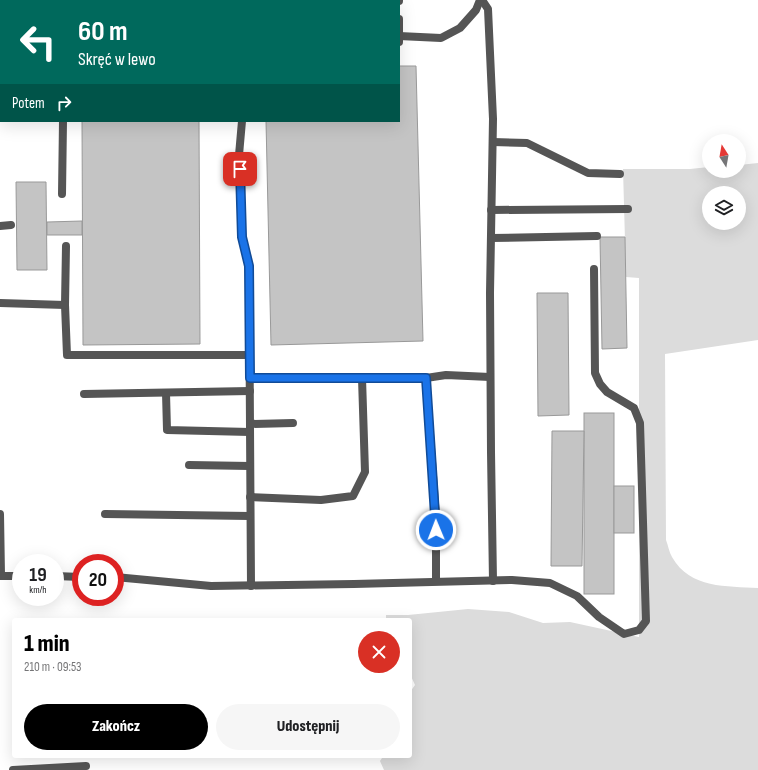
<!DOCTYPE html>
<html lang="pl">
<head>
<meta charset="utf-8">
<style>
	body { margin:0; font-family:"Sofia Sans Condensed",sans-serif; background:#f6f6f6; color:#202124; height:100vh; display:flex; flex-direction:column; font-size:15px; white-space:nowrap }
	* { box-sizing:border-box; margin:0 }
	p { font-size:13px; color:#757577 }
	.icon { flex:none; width:22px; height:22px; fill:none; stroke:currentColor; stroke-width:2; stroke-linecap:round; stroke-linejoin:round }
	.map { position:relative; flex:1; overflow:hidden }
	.sheet { position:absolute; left:12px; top:618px; width:400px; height:140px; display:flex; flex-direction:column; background:#fff; border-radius:4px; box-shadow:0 4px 16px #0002 }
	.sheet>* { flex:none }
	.banner { position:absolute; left:0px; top:0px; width:400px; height:122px; box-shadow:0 4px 16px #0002; background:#00695c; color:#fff; overflow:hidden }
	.needle { width:26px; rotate:349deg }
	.fabs { position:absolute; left:702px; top:134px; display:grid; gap:8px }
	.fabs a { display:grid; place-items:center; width:44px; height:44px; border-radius:50%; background:#fff; box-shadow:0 4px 16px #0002; font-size:20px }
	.speed { position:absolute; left:12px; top:554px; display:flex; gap:8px; font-size:20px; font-weight:700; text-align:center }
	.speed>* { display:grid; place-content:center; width:52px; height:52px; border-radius:50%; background:#fff; box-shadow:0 4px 16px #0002; line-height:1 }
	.speed small { font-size:10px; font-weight:400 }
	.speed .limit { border:6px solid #d22; background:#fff; color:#111 }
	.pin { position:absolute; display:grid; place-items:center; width:34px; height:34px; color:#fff; margin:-17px; border-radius:8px; box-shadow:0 2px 6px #0006 }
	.me { position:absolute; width:44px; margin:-22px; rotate:359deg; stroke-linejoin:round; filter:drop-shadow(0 0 3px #0008) }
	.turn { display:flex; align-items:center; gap:14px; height:84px; padding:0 12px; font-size:18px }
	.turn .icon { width:52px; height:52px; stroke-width:2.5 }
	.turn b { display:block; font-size:28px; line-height:34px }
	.then { display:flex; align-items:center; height:38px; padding:0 12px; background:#0003; gap:8px; font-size:15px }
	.round { display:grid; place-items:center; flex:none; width:42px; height:42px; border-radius:21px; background:#f6f6f6 }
	.overview { display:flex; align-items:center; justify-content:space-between; height:68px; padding:0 12px }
	h1 { font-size:24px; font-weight:800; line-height:30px; color:#000 }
	.cta { display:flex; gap:8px; margin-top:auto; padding:8px 12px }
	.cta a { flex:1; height:46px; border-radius:24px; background:#000; color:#fff; font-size:16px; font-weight:800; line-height:46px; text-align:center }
	.cta a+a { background:#f6f6f6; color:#202124 }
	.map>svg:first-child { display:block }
	.green { fill:#dcdcdc; fill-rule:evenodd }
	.building { fill:#c4c4c4; stroke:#999 }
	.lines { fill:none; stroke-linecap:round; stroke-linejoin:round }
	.lane { stroke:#555; stroke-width:8 }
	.route-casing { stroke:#114b97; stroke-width:10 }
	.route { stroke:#1a73e8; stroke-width:7 }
</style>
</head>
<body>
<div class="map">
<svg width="758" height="770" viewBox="0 0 758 770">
	<rect width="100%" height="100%" fill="#fff"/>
	<path class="green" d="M758 163V340L665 354 666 540C668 545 669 552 672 557 690 589 727 586 758 588V770H384L380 761 382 758 385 756H410V692L415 685 410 674V620H386V615H408L468 609 509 612 543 623 570 622 639 637V278L626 277 623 169H690L709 167V171H739V165ZM709 193H739V223H709Z"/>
	<g class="building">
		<path d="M0 0H43V1H1L0 38Z"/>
		<rect x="79" y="0" width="44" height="1"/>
		<path d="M399 66H416L423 341 271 345 266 121H399Z"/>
		<path d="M82 121H199L200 344 83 345Z"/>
		<path d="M16 182H46L47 270H17Z"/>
		<path d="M82 221V235H47V222Z"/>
		<path d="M600 237H625L627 348 602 349Z"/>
		<path d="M537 293H568L569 415 538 416Z"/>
		<rect x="584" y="413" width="30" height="181"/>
		<path d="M552 431H584L582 566H551Z"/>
		<rect x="614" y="486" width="20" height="47"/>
	</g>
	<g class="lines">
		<g class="lane">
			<path d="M64 0V1"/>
			<path d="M399 0V1"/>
			<path d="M482 0 488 9 493 119 490 293 491 452 493 581"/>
			<path d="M253 1V0"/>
			<path d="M399 19V42"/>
			<path d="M399 36 441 38 460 28 476 10 480 0"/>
			<path d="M0 56H1"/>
			<path d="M242 121 239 155 242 237 249 266 251 586"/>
			<path d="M493 142 527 143 588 173 620 174"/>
			<path d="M62 194 63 121"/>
			<path d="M491 210 628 209"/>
			<path d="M0 226 11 225"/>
			<path d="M491 238 597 236"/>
			<path d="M66 246 65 305 67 355H250"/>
			<path d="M0 303 65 305"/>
			<path d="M250 378H426L446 375 490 377"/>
			<path d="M426 378 436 517V581"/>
			<path d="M166 393 167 430 250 432"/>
			<path d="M84 394 250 391"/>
			<path d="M250 424 293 423"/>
			<path d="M189 465 250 466"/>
			<path d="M250 497 321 500 353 496 365 472 362 378"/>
			<path d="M0 514 1 575"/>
			<path d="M105 514 250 516"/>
			<path d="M0 576H21"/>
			<path d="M55 576 81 577"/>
			<path d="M115 577 211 586 354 584 512 580 550 583 577 596 599 617 624 634 639 630 646 621 640 423 634 408 607 392 600 384 595 373 594 269"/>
			<path d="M13 770 86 766"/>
		</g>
	</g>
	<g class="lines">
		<g class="route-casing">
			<path id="route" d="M240 169 242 237 249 266 250 378H426L436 530"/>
		</g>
		<use href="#route" class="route"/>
	</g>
</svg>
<div class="fabs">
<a><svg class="needle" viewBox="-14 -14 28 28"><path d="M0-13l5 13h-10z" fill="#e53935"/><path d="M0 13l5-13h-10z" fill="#757577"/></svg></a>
<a><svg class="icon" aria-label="layers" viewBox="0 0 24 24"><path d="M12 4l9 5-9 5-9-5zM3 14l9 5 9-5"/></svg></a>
</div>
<div class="speed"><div>19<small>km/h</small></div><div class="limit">20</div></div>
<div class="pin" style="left:240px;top:169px;background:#d93025"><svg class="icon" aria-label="arrive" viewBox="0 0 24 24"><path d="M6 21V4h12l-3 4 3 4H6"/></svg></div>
<svg class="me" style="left:436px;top:530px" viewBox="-20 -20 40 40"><circle r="17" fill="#1a73e8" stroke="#fff" stroke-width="3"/><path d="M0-11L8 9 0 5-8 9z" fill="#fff"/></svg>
<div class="banner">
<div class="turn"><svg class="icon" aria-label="left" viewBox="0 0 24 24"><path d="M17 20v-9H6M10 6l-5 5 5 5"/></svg><div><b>60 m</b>Skręć w lewo</div></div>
<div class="then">Potem<svg class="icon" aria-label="right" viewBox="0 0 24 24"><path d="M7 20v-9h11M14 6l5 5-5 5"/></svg></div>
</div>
<section class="sheet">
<div class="overview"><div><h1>1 min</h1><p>210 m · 09:53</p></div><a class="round" style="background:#d93025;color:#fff"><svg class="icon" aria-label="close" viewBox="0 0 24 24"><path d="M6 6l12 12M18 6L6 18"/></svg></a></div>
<div class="cta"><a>Zakończ</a><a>Udostępnij</a></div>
</section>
</div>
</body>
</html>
